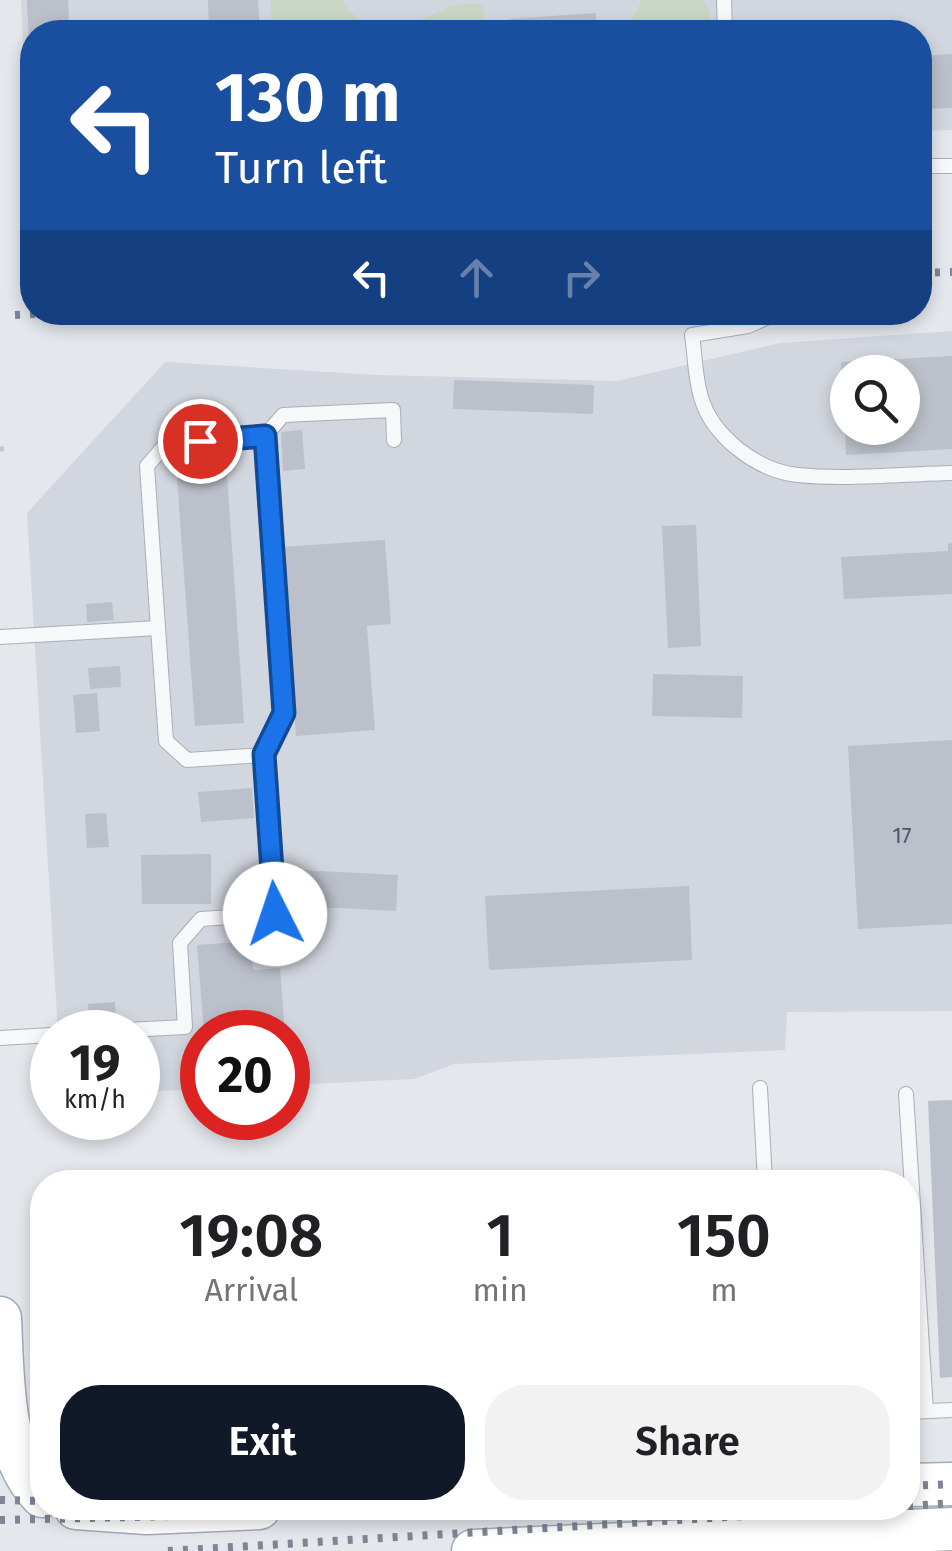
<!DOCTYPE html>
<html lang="en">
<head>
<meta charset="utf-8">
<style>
	body { margin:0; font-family:"Fira Sans",sans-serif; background:#f2f2f2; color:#202124; height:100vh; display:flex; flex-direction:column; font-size:38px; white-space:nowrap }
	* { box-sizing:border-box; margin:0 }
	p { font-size:32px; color:#757577 }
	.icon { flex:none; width:55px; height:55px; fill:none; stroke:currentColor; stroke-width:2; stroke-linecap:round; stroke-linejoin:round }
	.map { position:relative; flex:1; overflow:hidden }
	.panel { position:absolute; left:30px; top:1170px; width:890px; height:350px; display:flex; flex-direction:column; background:#fff; border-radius:40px; box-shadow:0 5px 15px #0003 }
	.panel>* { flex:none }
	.guide { position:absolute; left:20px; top:20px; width:912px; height:305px; border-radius:40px; box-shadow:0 5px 15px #0003; background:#1a4fa0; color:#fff; overflow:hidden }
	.buttons { position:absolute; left:830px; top:355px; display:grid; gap:20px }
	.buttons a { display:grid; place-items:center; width:90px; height:90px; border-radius:50%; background:#fff; box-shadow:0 5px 15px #0003; font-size:50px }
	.speed { position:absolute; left:30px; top:1010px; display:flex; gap:20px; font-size:50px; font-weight:700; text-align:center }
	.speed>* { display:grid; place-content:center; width:130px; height:130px; border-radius:50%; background:#fff; box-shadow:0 5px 15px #0003; line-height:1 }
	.speed small { font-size:25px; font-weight:400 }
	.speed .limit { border:15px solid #d22; background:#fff; color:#111 }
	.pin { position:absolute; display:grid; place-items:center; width:85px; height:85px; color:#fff; margin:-42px; border:5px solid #fff; border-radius:50%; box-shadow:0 2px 10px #0007 }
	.me { position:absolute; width:110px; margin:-55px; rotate:356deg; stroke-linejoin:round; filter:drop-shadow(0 0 8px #0008) }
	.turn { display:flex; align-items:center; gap:35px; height:210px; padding:0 30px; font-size:45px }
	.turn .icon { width:130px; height:130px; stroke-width:2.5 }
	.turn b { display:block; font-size:70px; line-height:85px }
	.lanes { display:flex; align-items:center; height:95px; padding:0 30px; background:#0003; justify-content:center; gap:50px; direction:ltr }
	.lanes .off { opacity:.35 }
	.eta { display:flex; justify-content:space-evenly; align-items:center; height:170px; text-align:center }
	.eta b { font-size:60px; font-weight:600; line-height:70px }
	.primary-button { display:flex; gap:20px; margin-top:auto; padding:20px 30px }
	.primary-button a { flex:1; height:115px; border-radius:40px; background:#111827; color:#fff; font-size:40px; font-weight:600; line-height:115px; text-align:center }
	.primary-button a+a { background:#f2f2f2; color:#202124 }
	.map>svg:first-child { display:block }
	.built { fill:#d2d6de; fill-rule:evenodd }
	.green { fill:#c9d6c5 }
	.building { fill:#bbc0ca }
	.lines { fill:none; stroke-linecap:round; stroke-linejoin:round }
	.service-casing { stroke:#a9aeb7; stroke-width:16 }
	.primary-casing { stroke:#a3abb8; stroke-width:45 }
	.path { stroke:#c2c5cb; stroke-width:5; stroke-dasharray:8 8; stroke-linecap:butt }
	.service { stroke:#f7f8fa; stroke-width:14 }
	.primary { stroke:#fff; stroke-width:42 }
	.rail { stroke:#7d8696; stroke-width:8; stroke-dasharray:5 10; stroke-linecap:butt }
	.route-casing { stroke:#114b97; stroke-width:25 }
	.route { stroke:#1a73e8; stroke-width:18 }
	.labels { text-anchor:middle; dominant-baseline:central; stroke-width:8; stroke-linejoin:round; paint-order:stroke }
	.number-label { font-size:22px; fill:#4f5766 }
</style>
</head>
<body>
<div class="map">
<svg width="952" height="1551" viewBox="0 0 952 1551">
	<rect width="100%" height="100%" fill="#e4e7ec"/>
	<g class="built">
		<path d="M21 0H952V130L920 131V32H32V156H28Z"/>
		<path d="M952 331V1011L787 1012 785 1050 454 1064 414 1079 288 1085V1032H202V1089L138 1092V1032H58L27 513 165 362 377 375 617 381 780 343ZM848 372H902V428H848Z"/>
	</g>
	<g class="green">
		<path d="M271 0H343L345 6 363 24C378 23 396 25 411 22 443 16 443 0 483 5L485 32H272Z"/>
		<path d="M642 0H704L710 14 711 32H626Z"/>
	</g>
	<g class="building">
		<path d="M27 0H68L69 25H58V32H32V45H29Z"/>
		<path d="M208 0H258L260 32H209Z"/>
		<path d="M596 13 597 32H510L509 19Z"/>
		<path d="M952 54V108L920 109V56Z"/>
		<path d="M952 356V449L846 455 845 428H902V372H848V418H844L841 362Z"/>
		<path d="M454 380 594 385 593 414 453 409Z"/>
		<path d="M302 430 305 469 283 471 281 432Z"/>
		<path d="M227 475 244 723 195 726 177 478Z"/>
		<path d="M696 525 701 646 668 648 662 526Z"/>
		<path d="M385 540 391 624 367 626 375 730 296 736 282 547Z"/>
		<path d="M952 543V594L844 599 841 557 948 551V544Z"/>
		<path d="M112 602 114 620 87 622 86 604Z"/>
		<path d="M120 666 121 687 90 689 88 668Z"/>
		<path d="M653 674 743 676 742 718 652 716Z"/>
		<path d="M97 693 100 731 76 733 73 695Z"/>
		<path d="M952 740V924L858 929 848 746Z"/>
		<path d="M252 788 254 818 201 822 198 792Z"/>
		<path d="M106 813 109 847 87 848 85 814Z"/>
		<path d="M211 854V904H142L141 855Z"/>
		<path d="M299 870 398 875 396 911 298 906Z"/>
		<path d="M689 886 692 960 489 970 485 896Z"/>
		<path d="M251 941 253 970 280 968 285 1032H204L197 945Z"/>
		<path d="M115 1002 116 1020 89 1021 88 1004Z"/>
		<path d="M952 1100V1377L940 1378 928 1101Z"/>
		<path d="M272 1173V1182H224V1176Z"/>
	</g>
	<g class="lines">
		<g class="service-casing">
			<g id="service">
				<path d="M724 0 725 32"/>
				<path d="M920 166H952"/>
				<path d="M779 312 748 326 692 335C695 355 695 378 701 397 712 436 757 471 798 475 845 480 904 474 952 473"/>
				<path d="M265 436 283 415 393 410 394 440"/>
				<path d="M158 628 147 466 167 443 265 436 284 713 264 755"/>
				<path d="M0 637 158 628 166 741 187 760 264 755 275 914 201 919 180 943 185 1027 88 1032"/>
				<path d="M0 1038 52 1035"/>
				<path d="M760 1088 765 1182"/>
				<path d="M906 1094 926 1411"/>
				<path d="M908 1412 952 1410"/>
			</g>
		</g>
		<g class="primary-casing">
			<g id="primary">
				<path d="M0 1318C3 1375 0 1453 42 1496"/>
				<path d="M908 1485 952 1484"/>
				<path d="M76 1508 147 1513 259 1508"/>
				<path d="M473 1551 952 1529"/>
			</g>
		</g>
		<g class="path">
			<path d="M0 449H4"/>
			<path d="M38 1218 37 1205H42"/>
		</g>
		<use href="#service" class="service"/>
		<use href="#primary" class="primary"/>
		<g class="rail">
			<path d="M920 273 952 272"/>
			<path d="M15 315 73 312"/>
			<path d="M908 1486 952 1484"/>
			<path d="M0 1500 42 1501"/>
			<path d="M908 1506 952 1503"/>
			<path d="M0 1520 524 1508"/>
			<path d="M168 1551 876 1508"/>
		</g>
	</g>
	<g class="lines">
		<g class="route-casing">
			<path id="route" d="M200 441 265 436 284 713 264 754 275 914"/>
		</g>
		<use href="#route" class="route"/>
	</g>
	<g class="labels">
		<g class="number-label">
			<text x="902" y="835">17</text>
		</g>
	</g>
</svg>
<div class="buttons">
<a><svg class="icon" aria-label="search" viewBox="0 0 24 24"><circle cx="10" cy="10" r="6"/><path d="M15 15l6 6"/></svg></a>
</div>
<div class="speed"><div>19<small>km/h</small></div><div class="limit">20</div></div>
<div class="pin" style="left:200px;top:441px;background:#d93025"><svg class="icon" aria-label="arrive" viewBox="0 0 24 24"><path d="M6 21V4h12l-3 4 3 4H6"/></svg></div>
<svg class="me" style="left:275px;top:914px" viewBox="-20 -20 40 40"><circle r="19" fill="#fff"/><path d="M0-13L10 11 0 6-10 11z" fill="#1a73e8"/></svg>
<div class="guide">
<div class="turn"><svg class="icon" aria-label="left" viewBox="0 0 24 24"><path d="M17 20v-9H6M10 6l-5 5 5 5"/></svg><div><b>130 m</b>Turn left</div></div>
<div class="lanes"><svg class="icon" aria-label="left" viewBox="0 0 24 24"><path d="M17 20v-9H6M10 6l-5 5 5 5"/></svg><svg class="icon off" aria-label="ahead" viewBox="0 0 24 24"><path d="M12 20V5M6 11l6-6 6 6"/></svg><svg class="icon off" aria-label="right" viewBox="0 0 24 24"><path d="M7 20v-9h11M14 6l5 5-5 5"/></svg></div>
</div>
<section class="panel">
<div class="eta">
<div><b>19:08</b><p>Arrival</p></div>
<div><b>1</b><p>min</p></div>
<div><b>150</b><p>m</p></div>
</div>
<div class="primary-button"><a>Exit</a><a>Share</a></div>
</section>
</div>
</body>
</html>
